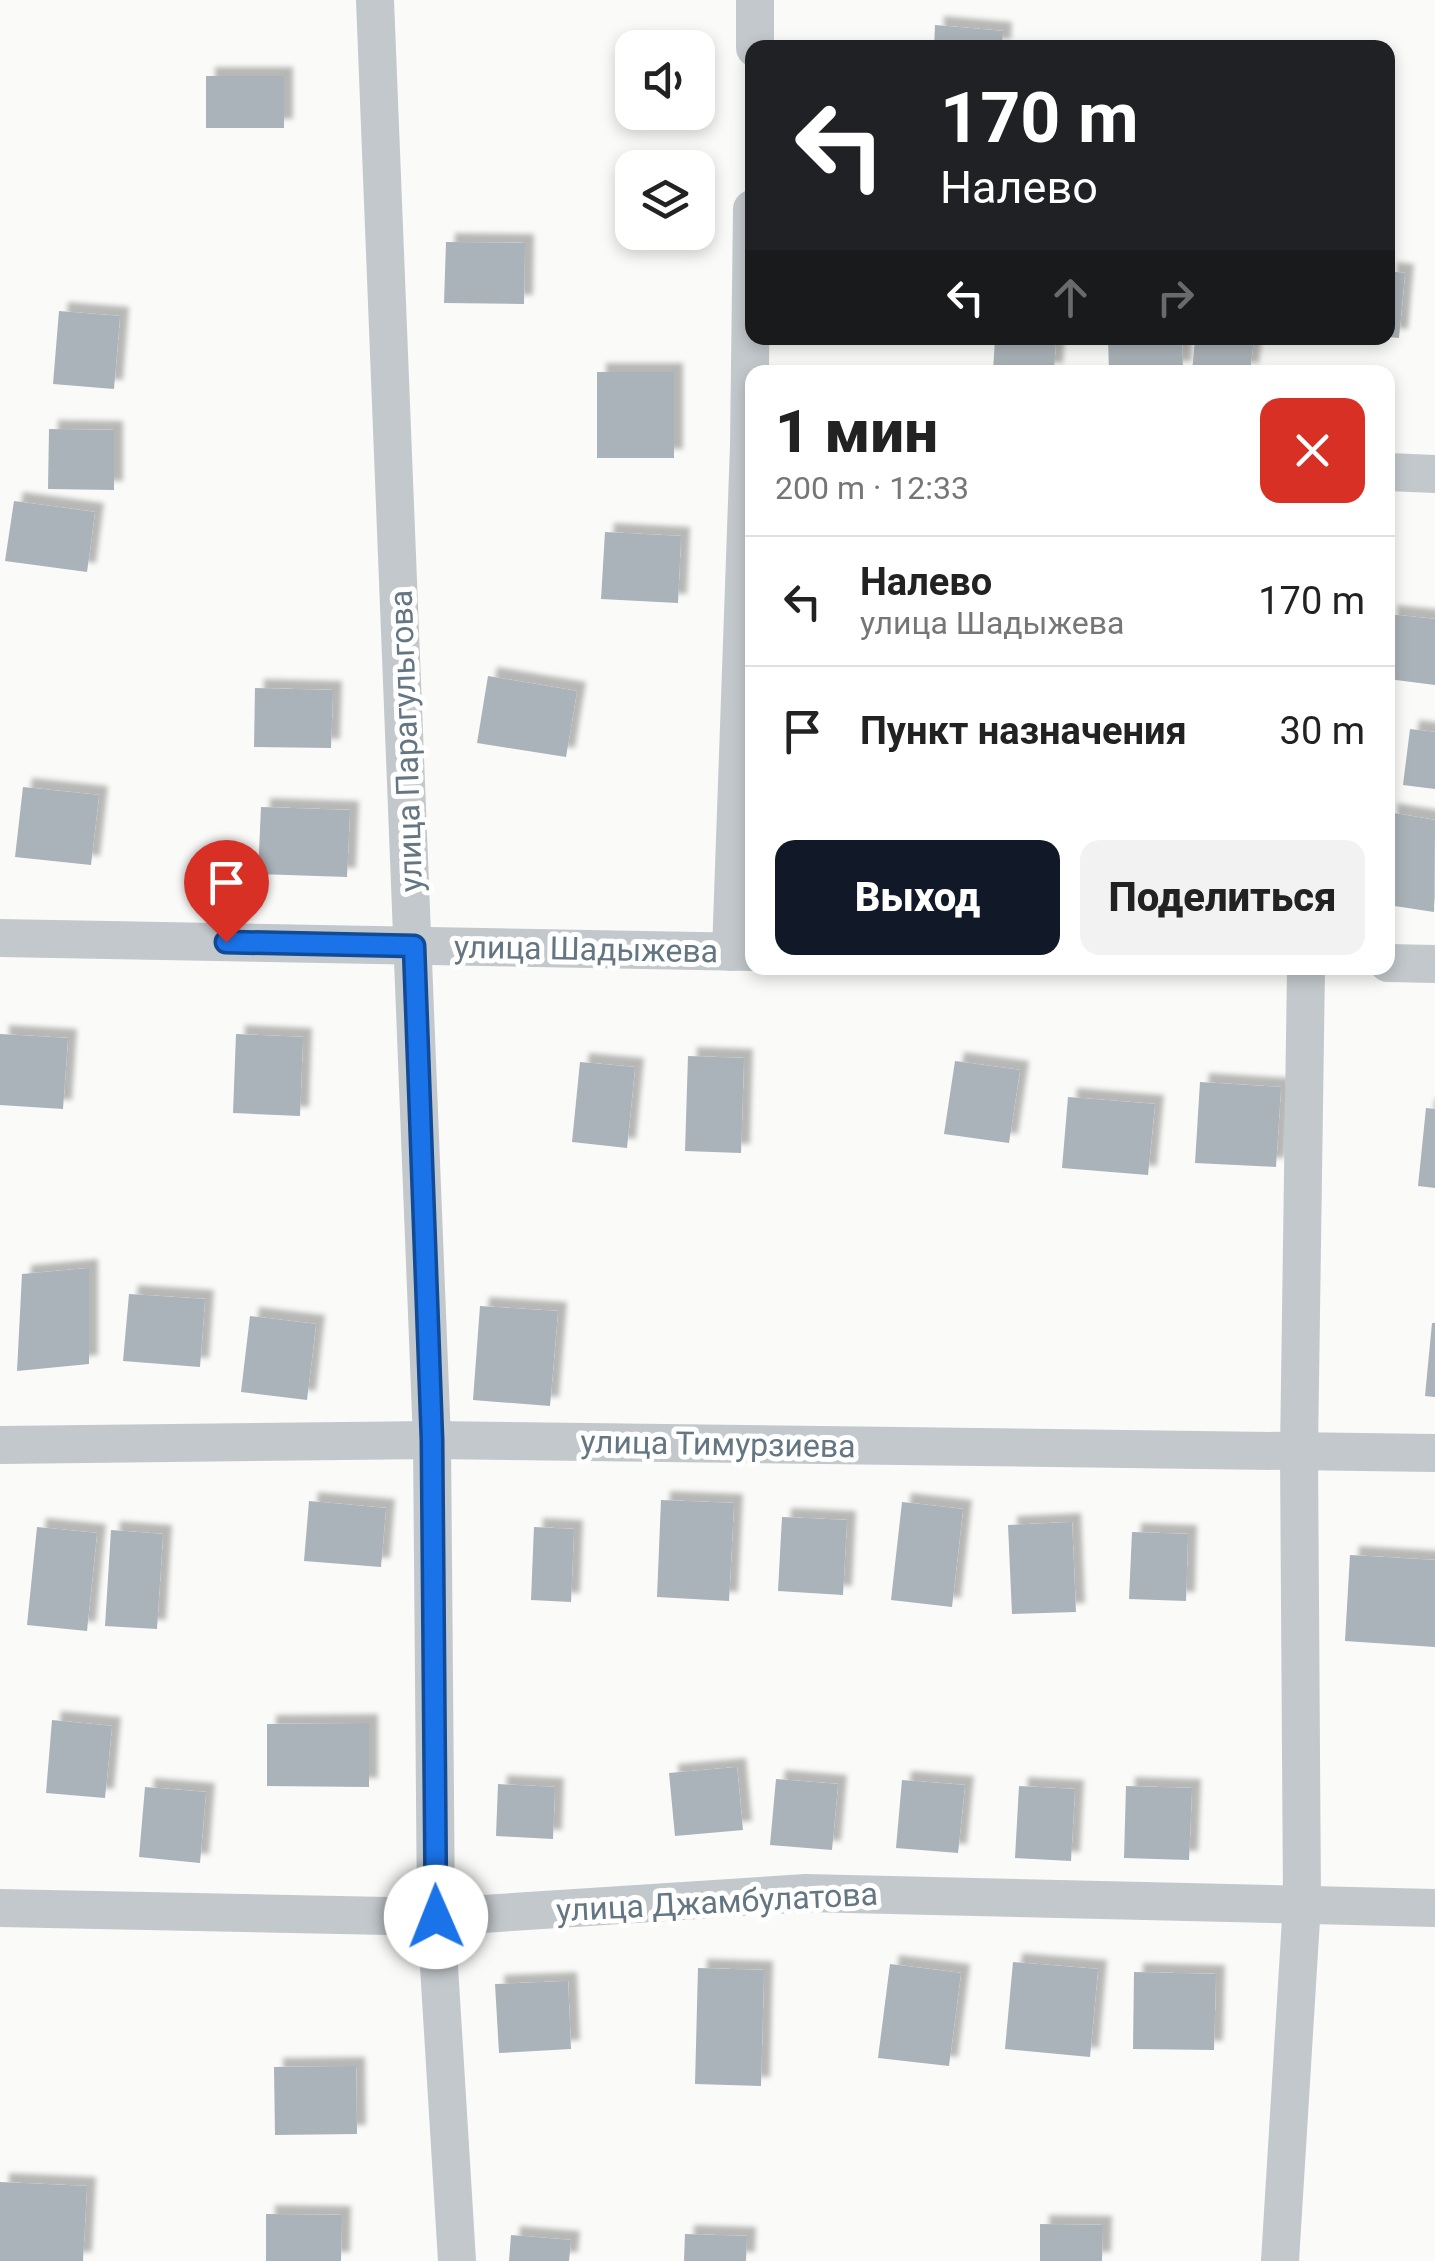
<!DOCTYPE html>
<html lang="ru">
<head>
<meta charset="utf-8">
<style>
	body { margin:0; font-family:Roboto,sans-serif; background:#f2f2f2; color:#222; height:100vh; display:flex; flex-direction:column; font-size:38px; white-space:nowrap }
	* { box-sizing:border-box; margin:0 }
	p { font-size:32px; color:#767676 }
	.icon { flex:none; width:55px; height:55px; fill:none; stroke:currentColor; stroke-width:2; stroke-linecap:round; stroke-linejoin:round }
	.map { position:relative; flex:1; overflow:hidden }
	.drawer { position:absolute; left:745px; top:365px; width:650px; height:610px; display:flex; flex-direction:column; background:#fff; border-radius:20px; box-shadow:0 5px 15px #0003 }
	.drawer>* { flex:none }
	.guide { position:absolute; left:745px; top:40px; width:650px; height:305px; border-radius:20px; box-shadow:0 5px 15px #0003; background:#202124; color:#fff; overflow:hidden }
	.buttons { position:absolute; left:615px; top:30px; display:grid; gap:20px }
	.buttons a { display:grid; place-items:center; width:100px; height:100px; border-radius:20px; background:#fff; box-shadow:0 5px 15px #0003; font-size:50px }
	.pin { position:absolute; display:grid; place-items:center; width:85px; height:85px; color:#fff; margin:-102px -42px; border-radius:50% 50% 50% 0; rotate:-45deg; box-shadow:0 0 10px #0007 }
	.pin .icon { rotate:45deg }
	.me { position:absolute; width:110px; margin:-55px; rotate:359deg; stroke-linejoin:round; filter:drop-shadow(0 0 8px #0008) }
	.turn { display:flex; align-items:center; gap:35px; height:210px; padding:0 30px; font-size:45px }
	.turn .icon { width:130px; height:130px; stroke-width:2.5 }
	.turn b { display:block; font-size:70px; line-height:85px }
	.lanes { display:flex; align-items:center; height:95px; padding:0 30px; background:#0003; justify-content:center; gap:50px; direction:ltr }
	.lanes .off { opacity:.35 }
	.round { display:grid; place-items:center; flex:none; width:105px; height:105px; border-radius:20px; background:#f2f2f2 }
	.head { display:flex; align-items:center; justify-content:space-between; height:170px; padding:0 30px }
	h1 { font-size:60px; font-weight:800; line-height:75px }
	.primary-button { display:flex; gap:20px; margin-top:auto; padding:20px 30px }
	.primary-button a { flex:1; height:115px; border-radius:20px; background:#111827; color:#fff; font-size:40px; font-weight:800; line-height:115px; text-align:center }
	.primary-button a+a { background:#f2f2f2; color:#222 }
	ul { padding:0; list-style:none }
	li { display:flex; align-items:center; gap:30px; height:130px; padding:0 30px; border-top:2px solid #e0e0e0 }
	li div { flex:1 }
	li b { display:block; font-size:38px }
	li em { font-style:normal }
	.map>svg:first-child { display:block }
	.building { fill:#aab3b9; filter:url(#shadow) }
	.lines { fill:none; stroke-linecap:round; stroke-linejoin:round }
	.street { stroke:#c3c8cc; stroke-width:38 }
	.route-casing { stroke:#114b97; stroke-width:25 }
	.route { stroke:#1a73e8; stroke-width:18 }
	.labels { text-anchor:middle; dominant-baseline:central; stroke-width:10; stroke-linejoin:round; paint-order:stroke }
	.street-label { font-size:32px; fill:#657683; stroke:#fff }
</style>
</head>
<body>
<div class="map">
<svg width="1435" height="2261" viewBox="0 0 1435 2261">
	<defs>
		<filter id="shadow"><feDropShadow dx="9" dy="-9" stdDeviation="2.5" flood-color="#0004"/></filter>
	</defs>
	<rect width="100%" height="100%" fill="#fafaf8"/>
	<g class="building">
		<path d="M935 25 1003 31 1002 48H934Z"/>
		<rect x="206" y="76" width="78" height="52"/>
		<path d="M446 242 525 243 524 304 444 303Z"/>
		<path d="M1388 271 1405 273 1399 338 1388 337Z"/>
		<path d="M59 311 120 316 114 389 53 384Z"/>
		<path d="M995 338H1056L1054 372H993Z"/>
		<path d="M1108 338H1182L1183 370 1109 372Z"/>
		<path d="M1195 338H1254L1250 372H1192Z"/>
		<rect x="597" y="372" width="77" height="86"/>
		<path d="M49 429 114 430V490L48 489Z"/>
		<path d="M14 501 95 512 87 572 5 561Z"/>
		<path d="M605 532 681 536 678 603 601 599Z"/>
		<path d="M1388 614 1435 619V685L1388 679Z"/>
		<path d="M488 676 577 691 566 757 477 743Z"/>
		<path d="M255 688 333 690 331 748 254 747Z"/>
		<path d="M1410 729 1435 732V789L1403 785Z"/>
		<path d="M23 787 99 795 91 865 15 857Z"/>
		<path d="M261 807 350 810 347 877 258 874Z"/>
		<path d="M1388 812 1435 820 1434 912 1388 905Z"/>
		<path d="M0 1034 68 1038 63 1109 0 1105Z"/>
		<path d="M236 1034 303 1037 300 1116 233 1113Z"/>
		<path d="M688 1056 744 1058 741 1153 685 1151Z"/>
		<path d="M955 1061 1020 1070 1009 1143 944 1134Z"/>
		<path d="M580 1062 635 1067 627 1148 572 1142Z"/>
		<path d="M1200 1082 1281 1087 1276 1167 1195 1163Z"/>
		<path d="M1068 1097 1155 1104 1148 1175 1062 1168Z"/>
		<path d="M1426 1108 1435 1109V1188L1418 1186Z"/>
		<path d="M89 1268V1364L17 1371 22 1274Z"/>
		<path d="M129 1294 205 1299 200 1367 123 1361Z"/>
		<path d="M480 1306 558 1311 550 1406 473 1400Z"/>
		<path d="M250 1316 316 1324 307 1400 241 1392Z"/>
		<path d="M1432 1323H1435V1397L1425 1396Z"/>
		<path d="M661 1500 734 1503 729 1601 657 1597Z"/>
		<path d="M309 1501 386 1508 381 1567 304 1561Z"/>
		<path d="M902 1502 963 1509 952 1607 891 1600Z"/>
		<path d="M782 1517 847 1520 843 1595 778 1591Z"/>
		<path d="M1072 1522 1076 1612 1012 1614 1008 1525Z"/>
		<path d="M37 1527 97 1533 87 1631 27 1625Z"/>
		<path d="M534 1527 574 1529 571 1602 531 1600Z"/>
		<path d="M111 1530 163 1534 157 1629 105 1626Z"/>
		<path d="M1132 1532 1188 1534 1186 1601 1129 1599Z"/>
		<path d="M1350 1555 1435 1560V1647L1345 1641Z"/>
		<path d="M52 1720 112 1726 105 1798 46 1793Z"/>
		<path d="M369 1723V1787L267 1786V1724Z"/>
		<path d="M737 1767 743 1830 675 1836 669 1773Z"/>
		<path d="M776 1779 838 1784 832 1850 770 1845Z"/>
		<path d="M902 1780 965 1785 958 1853 896 1848Z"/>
		<path d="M498 1784 555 1787 553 1839 496 1836Z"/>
		<path d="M1019 1786 1075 1789 1071 1861 1015 1858Z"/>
		<path d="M1126 1786 1192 1788 1189 1860 1124 1858Z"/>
		<path d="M145 1787 206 1792 200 1863 139 1857Z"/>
		<path d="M1013 1962 1098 1969 1090 2057 1005 2049Z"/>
		<path d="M890 1964 961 1973 949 2066 878 2058Z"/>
		<path d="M698 1968 764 1970 761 2086 695 2084Z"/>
		<path d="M1134 1972 1216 1974 1214 2050 1133 2049Z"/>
		<path d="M568 1981 571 2049 499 2053 495 1984Z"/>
		<path d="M356 2066 357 2134 275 2135 274 2067Z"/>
		<path d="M0 2182 87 2186 83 2261H0Z"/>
		<path d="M266 2214 342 2215 341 2261H266Z"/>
		<path d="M1040 2224 1103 2225 1102 2261H1040Z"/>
		<path d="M685 2234 747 2236 746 2261H684Z"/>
		<path d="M511 2235 571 2240 569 2261H509Z"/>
	</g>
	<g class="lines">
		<g class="street">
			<path d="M375 0 432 1440 436 1917 457 2261"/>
			<path d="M755 48V0"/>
			<path d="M1388 472 1435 474"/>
			<path d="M0 938 752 952"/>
			<path d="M731 952 749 445 752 209"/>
			<path d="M1388 963 1435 964"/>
			<path d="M0 1445 432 1440 1435 1453"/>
			<path d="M0 1908 436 1917 806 1893 1435 1908"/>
			<path d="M1280 2261 1302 1903 1299 1451 1306 968"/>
		</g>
	</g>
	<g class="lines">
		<g class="route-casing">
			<path id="route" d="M226 942 414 946 432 1440 436 1917"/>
		</g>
		<use href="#route" class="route"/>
	</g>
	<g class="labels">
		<g class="street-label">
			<text transform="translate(406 741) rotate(-92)">улица Парагульгова</text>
			<text transform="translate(586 949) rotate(1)">улица Шадыжева</text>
			<text transform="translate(718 1444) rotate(1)">улица Тимурзиева</text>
			<text transform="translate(717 1902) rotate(-3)">улица Джамбулатова</text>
		</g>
	</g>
</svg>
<div class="buttons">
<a><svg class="icon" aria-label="sound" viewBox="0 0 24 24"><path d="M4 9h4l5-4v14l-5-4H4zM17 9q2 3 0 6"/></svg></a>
<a><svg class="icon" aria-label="layers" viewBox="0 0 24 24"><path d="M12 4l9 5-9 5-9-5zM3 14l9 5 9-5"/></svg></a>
</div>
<div class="pin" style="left:226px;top:942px;background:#d93025"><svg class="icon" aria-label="arrive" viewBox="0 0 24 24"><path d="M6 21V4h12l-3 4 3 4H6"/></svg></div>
<svg class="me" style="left:436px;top:1917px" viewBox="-20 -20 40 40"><circle r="19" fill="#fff"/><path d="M0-13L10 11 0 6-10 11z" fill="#1a73e8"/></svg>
<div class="guide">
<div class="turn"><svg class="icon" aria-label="left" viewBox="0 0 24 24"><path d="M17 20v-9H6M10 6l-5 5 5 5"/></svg><div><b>170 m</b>Налево</div></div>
<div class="lanes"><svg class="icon" aria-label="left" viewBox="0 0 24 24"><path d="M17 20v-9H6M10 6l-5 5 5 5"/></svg><svg class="icon off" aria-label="ahead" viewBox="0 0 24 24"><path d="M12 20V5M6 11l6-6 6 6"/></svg><svg class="icon off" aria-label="right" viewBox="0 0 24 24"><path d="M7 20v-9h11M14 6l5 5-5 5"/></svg></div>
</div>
<section class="drawer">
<div class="head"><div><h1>1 мин</h1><p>200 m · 12:33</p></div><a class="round" style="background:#d93025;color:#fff"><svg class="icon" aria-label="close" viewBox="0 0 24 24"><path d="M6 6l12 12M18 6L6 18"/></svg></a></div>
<ul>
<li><svg class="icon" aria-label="left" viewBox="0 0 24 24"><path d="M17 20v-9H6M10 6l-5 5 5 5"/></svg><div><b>Налево</b><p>улица Шадыжева</p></div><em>170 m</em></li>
<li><svg class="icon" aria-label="arrive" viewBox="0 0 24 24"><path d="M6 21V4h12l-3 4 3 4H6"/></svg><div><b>Пункт назначения</b></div><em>30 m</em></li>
</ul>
<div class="primary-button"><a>Выход</a><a>Поделиться</a></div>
</section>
</div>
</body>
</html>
